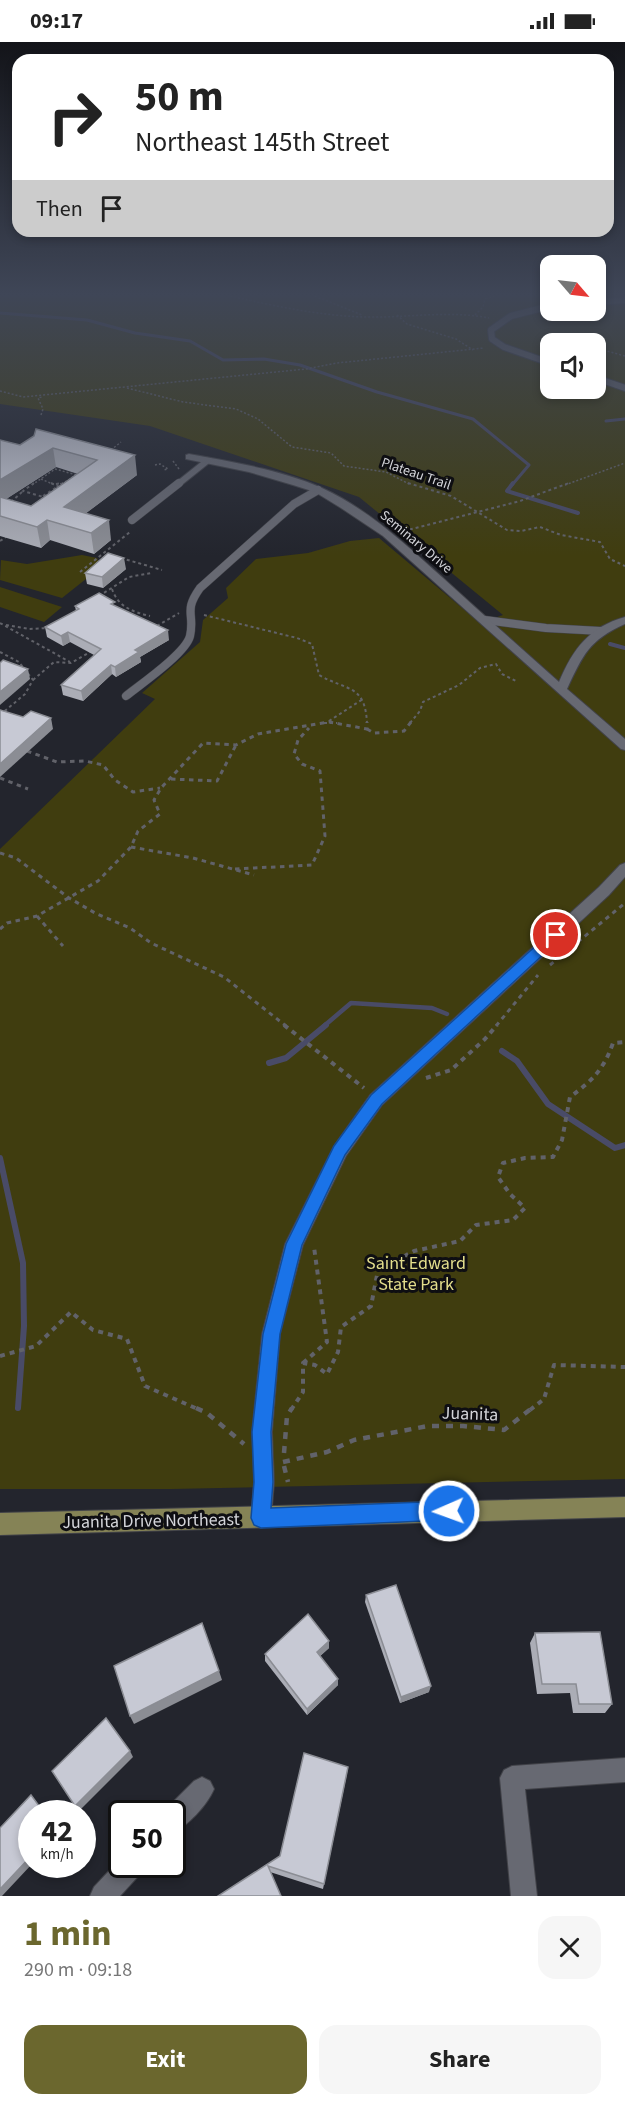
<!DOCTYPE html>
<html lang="en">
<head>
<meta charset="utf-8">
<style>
	body { margin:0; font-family:"Source Sans 3",sans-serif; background:#f6f6f6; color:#222; height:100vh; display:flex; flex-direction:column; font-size:22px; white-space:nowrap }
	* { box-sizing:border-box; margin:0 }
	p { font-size:20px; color:#767676 }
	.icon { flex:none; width:33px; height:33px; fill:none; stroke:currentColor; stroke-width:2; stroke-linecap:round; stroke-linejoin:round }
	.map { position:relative; height:1854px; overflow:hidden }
	.drawer { display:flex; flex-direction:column; background:#fff; flex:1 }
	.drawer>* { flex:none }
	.top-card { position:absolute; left:12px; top:12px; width:602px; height:183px; border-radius:18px; box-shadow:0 3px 9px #0003; background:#fff; color:#222; overflow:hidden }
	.needle { width:39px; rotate:118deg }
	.controls { position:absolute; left:540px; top:213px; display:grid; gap:12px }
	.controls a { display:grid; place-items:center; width:66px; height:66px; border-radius:12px; background:#fff; box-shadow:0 3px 9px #0003; font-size:30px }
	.speed { position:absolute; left:18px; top:1758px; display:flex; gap:12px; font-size:30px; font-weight:700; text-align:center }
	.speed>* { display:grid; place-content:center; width:78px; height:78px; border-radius:50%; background:#fff; box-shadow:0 3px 9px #0003; line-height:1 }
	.speed small { font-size:15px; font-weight:400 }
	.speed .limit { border:3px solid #111; border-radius:9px; background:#fff; color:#111 }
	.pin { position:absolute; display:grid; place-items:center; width:51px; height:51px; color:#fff; margin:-26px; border:3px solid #fff; border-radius:50%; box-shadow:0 2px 6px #0007 }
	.me { position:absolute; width:66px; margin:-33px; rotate:268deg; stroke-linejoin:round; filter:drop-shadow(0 0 4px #0008) }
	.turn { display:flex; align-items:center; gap:21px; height:126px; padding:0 24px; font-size:27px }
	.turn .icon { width:78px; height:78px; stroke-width:2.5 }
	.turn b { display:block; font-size:42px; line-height:51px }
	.then { display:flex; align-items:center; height:57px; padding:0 24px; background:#0003; gap:12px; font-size:22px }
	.round { display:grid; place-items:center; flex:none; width:63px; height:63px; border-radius:18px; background:#f6f6f6 }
	.headline { display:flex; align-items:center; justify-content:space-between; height:102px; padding:0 24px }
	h1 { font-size:36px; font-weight:700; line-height:45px; color:#6b672e }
	.cta { display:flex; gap:12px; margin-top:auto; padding:12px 24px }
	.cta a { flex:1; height:69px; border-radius:18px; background:#6b672e; color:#fff; font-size:24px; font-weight:700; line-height:69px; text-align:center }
	.cta a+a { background:#f6f6f6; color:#222 }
	.status { display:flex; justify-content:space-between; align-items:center; height:42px; padding:0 30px; background:#fff; direction:ltr }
	.status svg { height:16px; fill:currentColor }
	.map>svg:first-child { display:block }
	.green { fill:#403d0f; fill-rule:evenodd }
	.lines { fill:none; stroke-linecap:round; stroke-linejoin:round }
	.stream-far3 { stroke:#494b67; stroke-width:3 }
	.stream-far2 { stroke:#494b67; stroke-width:4 }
	.stream-far1 { stroke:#494b67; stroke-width:4.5 }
	.stream { stroke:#494b67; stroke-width:6 }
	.service-far1-casing { stroke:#414248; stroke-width:8 }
	.service-casing { stroke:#414248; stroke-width:9 }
	.minor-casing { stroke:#414248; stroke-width:2 }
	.secondary-casing { stroke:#414248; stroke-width:2 }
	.path-far4 { stroke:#616269; stroke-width:1.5; stroke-dasharray:2 2; stroke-linecap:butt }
	.path-far3 { stroke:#616269; stroke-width:2; stroke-dasharray:3 3; stroke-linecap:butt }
	.path-far2 { stroke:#616269; stroke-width:3; stroke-dasharray:4.5 4.5; stroke-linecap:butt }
	.path-far1 { stroke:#616269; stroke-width:4; stroke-dasharray:5 5; stroke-linecap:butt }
	.path { stroke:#616269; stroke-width:4.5; stroke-dasharray:7 7; stroke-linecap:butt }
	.service-far1 { stroke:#676972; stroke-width:6 }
	.service { stroke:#676972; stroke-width:8 }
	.minor { fill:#676972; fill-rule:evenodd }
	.secondary { fill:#858356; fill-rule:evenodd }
	.wall { fill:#abadb6; fill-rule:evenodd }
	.shaded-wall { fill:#8b8d94 }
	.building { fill:#c7c9d4; stroke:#8b8d94; stroke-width:1.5 }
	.route { fill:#1a73e8; stroke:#114b97; stroke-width:1.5 }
	.labels { text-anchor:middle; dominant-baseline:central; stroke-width:6; stroke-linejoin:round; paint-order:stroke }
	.far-street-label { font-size:14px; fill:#d4d5da; stroke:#0e0e12 }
	.near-park-label { font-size:18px; fill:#e3de8c; stroke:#0e0e12 }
	.near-street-label { font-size:18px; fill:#d4d5da; stroke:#0e0e12 }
</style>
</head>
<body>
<div class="status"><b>09:17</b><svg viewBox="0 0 49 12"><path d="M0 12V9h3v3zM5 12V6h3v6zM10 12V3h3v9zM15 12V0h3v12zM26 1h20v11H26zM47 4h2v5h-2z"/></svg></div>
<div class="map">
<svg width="625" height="1854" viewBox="0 0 625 1854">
	<rect width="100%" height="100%" fill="#23252d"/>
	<g class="green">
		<path d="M0 254H550V268H596V254H625V1437L172 1447H0V807L155 657 142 651 200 600 203 578 228 556 226 546 256 517 308 511 350 499 379 496 480 581 503 573 359 455 150 384 0 362ZM550 302H596V346H550Z"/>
		<path d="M82 513 97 516 99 521 96 529 62 556 0 538 1 518 27 522Z"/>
		<path d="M0 545 62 565 44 580 0 565Z"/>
	</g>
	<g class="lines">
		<g class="stream-far3">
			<path d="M0 271 87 278 135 291 190 299 223 318 264 317 300 323 377 350 473 377 529 423 512 443"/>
			<path d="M606 379 625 377"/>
		</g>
		<g class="stream-far2">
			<path d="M513 441 507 449 578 471"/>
			<path d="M610 602 625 606"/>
		</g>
		<path class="stream-far1" d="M324 984 351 961 432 966 447 972"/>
		<g class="stream">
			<path d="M502 1009 517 1019 548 1062 615 1106 625 1103"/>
			<path d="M269 1021 286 1016 326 983"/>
			<path d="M0 1116 23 1221 24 1284 18 1366"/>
		</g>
		<g class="service-far1-casing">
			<g id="service-far1">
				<path d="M596 260 625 258"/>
				<path d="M550 264 511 274 491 288 492 297 504 305 550 321"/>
				<path d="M596 336 625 346"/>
				<path d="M177 443 207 419"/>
			</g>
		</g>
		<g class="service-casing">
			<g id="service">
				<path d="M132 478 179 441"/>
				<path d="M485 578 546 586 601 589"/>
				<path d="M126 654C141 642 186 611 190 594 195 571 183 570 200 546L294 462 318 448"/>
			</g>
		</g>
		<g class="minor-casing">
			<g id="minor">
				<path d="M189 412C232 420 282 428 322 446 368 467 406 503 443 536 481 571 520 605 559 640 573 607 589 585 625 575V582C589 598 583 613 567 647L625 697V708L621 707 383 494 341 466 315 450 293 443 249 430 186 417V413Z"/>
				<path d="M625 821V835L609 853 382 1063 346 1114 303 1203 280 1292 272 1390 274 1440 271 1476 268 1483 261 1486 254 1483 251 1476 254 1440 252 1390 262 1292 285 1202 334 1104 370 1053 599 845 620 823Z"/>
				<path d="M625 1716V1740L525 1747 537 1854H511L500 1736 504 1728 512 1724Z"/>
				<path d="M202 1735 210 1739 214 1747C207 1763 188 1784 172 1791V1772L163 1770 194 1739Z"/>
				<path d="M122 1815V1822H144L141 1831 120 1854H90L94 1845Z"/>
			</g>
		</g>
		<g class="secondary-casing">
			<path id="secondary" d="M625 1455V1475L0 1493V1471Z"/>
		</g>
		<g class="path-far4">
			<path d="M230 254C275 264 320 274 366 275 407 276 448 268 489 276"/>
			<path d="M315 254 362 273"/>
			<path d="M397 273 407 282 456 297 473 308"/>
			<path d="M475 273 483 265 485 257 494 254"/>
			<path d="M596 306 625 314"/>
			<path d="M127 346 183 360 236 367 258 377 292 405 331 411 344 424 386 430 411 443"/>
			<path d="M0 349 23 355 306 327 337 321 484 306"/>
			<path d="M41 373 43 367 38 356 42 355"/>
			<path d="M111 408 121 400"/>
			<path d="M173 419 179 427"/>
			<path d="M155 423 160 422 168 427 163 428"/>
			<path d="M41 437 55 443"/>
			<path d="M65 440 76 433"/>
			<path d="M56 442 67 441"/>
			<path d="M32 443 55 427 95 438 88 443"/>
			<path d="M565 443 625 421"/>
		</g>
		<g class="path-far3">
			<path d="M34 441 23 449 64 461 90 441"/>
			<path d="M51 441 62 446"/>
			<path d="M408 441 451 454 507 488 521 489 540 485 561 493 600 500 610 517 625 524"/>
			<path d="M56 442 63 441"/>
			<path d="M43 454 57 445"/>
			<path d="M11 460 23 449"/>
			<path d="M404 489 520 459 569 441"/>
			<path d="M0 499 6 495"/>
			<path d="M121 516 162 528"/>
			<path d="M80 530 130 490"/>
			<path d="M112 547C118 565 133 570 150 574"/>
			<path d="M99 554 129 535 151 531"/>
			<path d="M204 573 297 596 312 602 319 633C347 649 365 642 367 681"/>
			<path d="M0 581 70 620"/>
			<path d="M6 583 29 587 47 586"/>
			<path d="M157 584 179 571"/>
			<path d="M0 610 19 620 33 638 25 652 0 673"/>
			<path d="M33 638 54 620 71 621 90 610"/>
			<path d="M329 679 363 657"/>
			<path d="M324 681H337"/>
			<path d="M410 681 420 669 423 660 459 643 480 626 496 622 502 632 518 640"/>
		</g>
		<g class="path-far2">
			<path d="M367 687 374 691 404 689 411 680"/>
			<path d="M27 709 57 720 85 719 103 723 115 738 133 750 160 746"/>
			<path d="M0 736 28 747"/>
			<path d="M171 737 217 739 236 703"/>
			<path d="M131 805 193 816 254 833"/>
			<path d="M0 811 16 816 69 856 95 871 130 886 151 901 224 935 286 984"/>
			<path d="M235 827 312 823 325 794 320 729 302 722 294 712 298 698 309 686"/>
			<path d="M37 874 63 904"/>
			<path d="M0 887 7 881 37 874 98 839 131 805 138 789 160 772 154 758 161 746 203 701 236 703 258 692 329 680 367 687V680"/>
			<path d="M550 923 625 861"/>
			<path d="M496 984 538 933"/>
		</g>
		<g class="path-far1">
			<path d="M284 983 364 1046"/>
			<path d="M426 1036 451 1028 485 997 497 983"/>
			<path d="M0 1314 36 1304 71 1270 93 1288 127 1297 145 1344 200 1368"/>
			<path d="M303 1321 327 1300 314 1205"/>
			<path d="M291 1368 303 1350V1321L315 1323 327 1332 338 1310 341 1285 371 1264 378 1228 414 1209 460 1199 476 1183 513 1178 525 1166 510 1152 498 1135 503 1121 525 1116 553 1115 562 1098 570 1055C592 1039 604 1027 613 1001L625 1000"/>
			<path d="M530 1368 544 1357 554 1323 625 1325"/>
		</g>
		<g class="path">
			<path d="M196 1366 207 1371 244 1402"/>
			<path d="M284 1411 287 1374 292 1366"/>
			<path d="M283 1420 327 1410 354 1398 428 1384H463L504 1388 532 1366"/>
			<path d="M284 1424 288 1440"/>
		</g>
		<use href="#service-far1" class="service-far1"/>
		<use href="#service" class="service"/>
		<use href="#minor" class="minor"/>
		<use href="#secondary" class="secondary"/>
	</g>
	<g class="wall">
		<path d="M34 394 137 433 86 471 111 498 94 512 50 498 41 506 0 494V398L20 403ZM56 425 78 432 31 464 6 457Z"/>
		<path d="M126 527 103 546 87 542 85 531Z"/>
		<path d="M75 564H115L169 598 140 615 141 620 116 635 112 632 83 659 63 653 61 643 94 613 70 600 63 604 47 595 45 585 76 569Z"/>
		<path d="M366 1553 429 1650 400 1661 365 1560Z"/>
		<path d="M535 1591 612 1662 605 1671H573L570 1651 537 1652 530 1601Z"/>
		<path d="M329 1599V1606L320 1614 338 1637V1643L307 1673 265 1619V1612Z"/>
		<path d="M348 1725 323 1847 270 1830 218 1854 280 1814Z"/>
	</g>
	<g class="shaded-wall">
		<path d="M53 406 56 425 0 461V438Z"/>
		<path d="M135 413 137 433 69 484 64 465Z"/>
		<path d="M47 478 50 498 41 506 37 485Z"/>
		<path d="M109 478 111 498 94 512 91 491Z"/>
		<path d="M124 516 126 527 103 546 102 535Z"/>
		<path d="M168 588 169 598 140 615 141 620 116 635 115 625 135 608Z"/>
		<path d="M68 590 70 600 63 604 61 594Z"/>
		<path d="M111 623 112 632 83 659 81 649Z"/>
		<path d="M28 627 30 637 0 663V650Z"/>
		<path d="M51 676 53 687 0 735V722Z"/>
		<path d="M329 1599V1606L317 1617V1610Z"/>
		<path d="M219 1629 222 1638 134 1682 130 1674Z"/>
		<path d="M338 1637V1643L307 1673V1667Z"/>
		<path d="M431 1644 429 1650 400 1661 401 1655Z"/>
		<path d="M130 1709 133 1715 79 1769 75 1764Z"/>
		<path d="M348 1725 347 1732 323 1847 324 1842Z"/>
		<path d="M32 1813V1822L2 1854H0V1847Z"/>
	</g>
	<g class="building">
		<path d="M36 387 135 413 64 465 109 478 91 491 47 478 37 485 0 474V455L31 464 97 418 53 406 0 438V398L20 403 34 394Z"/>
		<path d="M108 511 124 516 102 535 85 531Z"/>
		<path d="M99 551 115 560 111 562 168 588 135 608 139 610 115 625 111 623 81 649 61 643 101 607 68 590 61 594 45 585 79 567 75 564Z"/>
		<path d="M3 618 28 627 0 650V621Z"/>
		<path d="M0 668 23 675 31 669 51 676 0 722Z"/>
		<path d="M396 1543 431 1644 401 1655 366 1553Z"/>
		<path d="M308 1572 329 1599 317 1610 338 1637 307 1667 265 1612Z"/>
		<path d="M202 1581 219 1629 130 1674 114 1624Z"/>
		<path d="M600 1590 612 1662H579L576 1642H542L535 1591Z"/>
		<path d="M106 1676 130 1709 75 1764 52 1729Z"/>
		<path d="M304 1711 348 1725 324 1842 268 1824 281 1854H218L280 1814Z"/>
		<path d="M31 1753 45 1772H32V1813L0 1847V1786Z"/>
	</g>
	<linearGradient id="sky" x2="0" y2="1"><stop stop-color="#131419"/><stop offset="0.49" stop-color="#3f4657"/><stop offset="1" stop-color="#3f4657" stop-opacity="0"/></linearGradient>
	<rect width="625" height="514" fill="url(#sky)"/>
	<path class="route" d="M556 888 561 889 563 893 561 896 382 1062 345 1113 302 1203 280 1292 271 1390 273 1440 271 1466 449 1459 456 1462 459 1469 456 1476 449 1478 261 1486 254 1483 251 1476 254 1440 252 1390 263 1292 286 1202 334 1104 371 1053 552 889Z"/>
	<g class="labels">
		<g class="far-street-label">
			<text transform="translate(416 432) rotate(19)">Plateau Trail</text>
			<text transform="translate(416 500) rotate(40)">Seminary Drive</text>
		</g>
		<g class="near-park-label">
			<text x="416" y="1221">Saint Edward<tspan x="416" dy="21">State Park</tspan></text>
		</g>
		<g class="near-street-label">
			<text transform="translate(470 1372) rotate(2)">Juanita</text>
			<text transform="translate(151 1479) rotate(-1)">Juanita Drive Northeast</text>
		</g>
	</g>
</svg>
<div class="controls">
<a><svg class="needle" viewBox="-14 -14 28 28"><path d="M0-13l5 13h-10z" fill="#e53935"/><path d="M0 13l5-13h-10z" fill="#767676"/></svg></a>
<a><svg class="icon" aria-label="sound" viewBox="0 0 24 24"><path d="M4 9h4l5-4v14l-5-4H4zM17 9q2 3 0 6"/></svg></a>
</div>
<div class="speed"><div>42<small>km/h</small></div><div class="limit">50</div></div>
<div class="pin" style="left:556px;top:893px;background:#d93025"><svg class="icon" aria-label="arrive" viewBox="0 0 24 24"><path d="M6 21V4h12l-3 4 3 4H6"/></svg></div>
<svg class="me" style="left:449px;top:1469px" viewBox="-20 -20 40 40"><circle r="17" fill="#1a73e8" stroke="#fff" stroke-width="3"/><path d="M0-11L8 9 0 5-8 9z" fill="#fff"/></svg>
<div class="top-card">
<div class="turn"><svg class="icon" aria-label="right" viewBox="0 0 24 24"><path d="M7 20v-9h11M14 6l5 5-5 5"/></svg><div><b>50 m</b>Northeast 145th Street</div></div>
<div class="then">Then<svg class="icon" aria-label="arrive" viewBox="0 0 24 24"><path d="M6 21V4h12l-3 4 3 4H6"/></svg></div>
</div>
</div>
<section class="drawer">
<div class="headline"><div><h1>1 min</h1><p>290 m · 09:18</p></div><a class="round"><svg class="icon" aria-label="close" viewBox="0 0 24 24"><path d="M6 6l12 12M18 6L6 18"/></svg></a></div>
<div class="cta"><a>Exit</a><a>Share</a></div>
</section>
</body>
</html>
